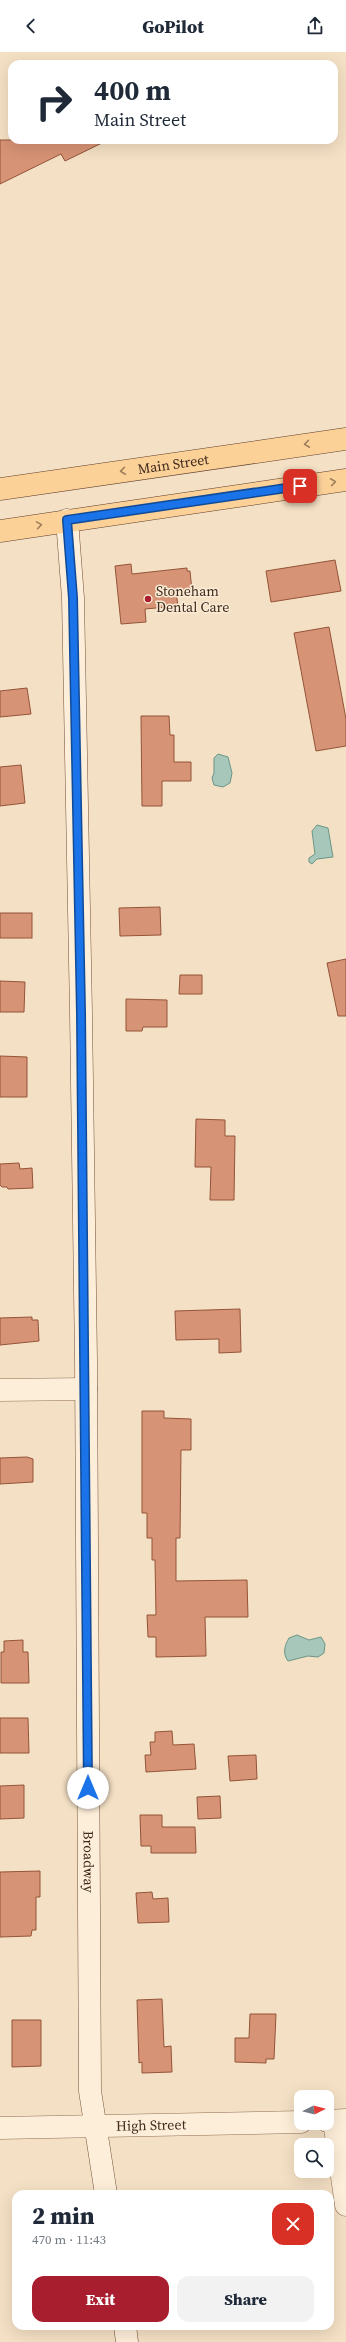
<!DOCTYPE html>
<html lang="en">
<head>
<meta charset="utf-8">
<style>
	body { margin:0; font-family:"Source Serif 4",serif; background:#f2f2f3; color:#1f2937; height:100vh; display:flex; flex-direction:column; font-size:15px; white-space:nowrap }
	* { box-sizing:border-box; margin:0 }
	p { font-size:13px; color:#747a83 }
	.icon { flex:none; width:22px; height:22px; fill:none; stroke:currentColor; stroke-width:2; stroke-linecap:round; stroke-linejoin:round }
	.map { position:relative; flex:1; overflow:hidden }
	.panel { position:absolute; left:12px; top:2138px; width:322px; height:140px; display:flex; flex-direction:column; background:#fff; border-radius:12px; box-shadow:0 4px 16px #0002 }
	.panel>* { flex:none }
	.guide { position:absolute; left:8px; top:8px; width:330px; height:84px; border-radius:12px; box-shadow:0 4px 16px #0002; background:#fff; color:#1f2937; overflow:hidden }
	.needle { width:26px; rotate:84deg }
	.fabs { position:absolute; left:294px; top:2038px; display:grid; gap:8px }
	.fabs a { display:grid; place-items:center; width:40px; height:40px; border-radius:8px; background:#fff; box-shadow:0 4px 16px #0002; font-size:20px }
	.pin { position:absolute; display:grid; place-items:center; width:34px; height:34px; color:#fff; margin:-17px; border-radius:8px; box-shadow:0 2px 6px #0006 }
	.me { position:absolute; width:44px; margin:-22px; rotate:0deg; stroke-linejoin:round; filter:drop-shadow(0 0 3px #0008) }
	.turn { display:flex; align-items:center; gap:14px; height:84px; padding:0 20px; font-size:18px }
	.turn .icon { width:52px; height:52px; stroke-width:2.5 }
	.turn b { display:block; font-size:28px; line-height:34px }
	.round { display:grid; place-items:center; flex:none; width:42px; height:42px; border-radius:12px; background:#f2f2f3 }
	.head { display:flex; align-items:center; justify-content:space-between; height:68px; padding:0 20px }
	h1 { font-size:24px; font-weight:800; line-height:30px }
	.primary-button { display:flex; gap:8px; margin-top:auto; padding:8px 20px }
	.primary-button a { flex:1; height:46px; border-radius:12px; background:#a91e2e; color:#fff; font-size:16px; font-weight:800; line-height:46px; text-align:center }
	.primary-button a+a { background:#f2f2f3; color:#1f2937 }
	header { display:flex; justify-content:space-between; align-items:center; height:52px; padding:0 20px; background:#fff; font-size:18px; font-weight:800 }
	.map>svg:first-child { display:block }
	.water { fill:#a6c7ba; stroke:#6b9687 }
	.building { fill:#d79375; stroke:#945439 }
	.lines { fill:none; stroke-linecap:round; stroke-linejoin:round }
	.minor-casing { stroke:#927057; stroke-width:23 }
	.tertiary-casing { stroke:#927057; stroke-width:23 }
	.secondary-casing { stroke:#74513a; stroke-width:23 }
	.primary-casing { stroke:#5f3e2c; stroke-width:23 }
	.minor { stroke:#fdeed9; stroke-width:22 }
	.tertiary { stroke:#fdeed9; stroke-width:22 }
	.secondary { stroke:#fdeed9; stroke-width:22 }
	.primary { stroke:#fbd198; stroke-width:22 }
	.oneway { stroke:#9e7e5a }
	.route-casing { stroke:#114b97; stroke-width:10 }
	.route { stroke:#1a73e8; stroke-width:7 }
	.poi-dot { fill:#a91e2e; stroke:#faebd5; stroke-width:1.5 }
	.labels { text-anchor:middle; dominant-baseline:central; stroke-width:3; stroke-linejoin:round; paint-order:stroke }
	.street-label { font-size:14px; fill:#402a1d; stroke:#faebd5 }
	.poi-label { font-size:14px; fill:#402a1d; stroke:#faebd5; text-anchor:start }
</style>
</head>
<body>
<header><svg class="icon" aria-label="back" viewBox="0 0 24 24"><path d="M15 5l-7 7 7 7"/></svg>GoPilot<svg class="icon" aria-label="share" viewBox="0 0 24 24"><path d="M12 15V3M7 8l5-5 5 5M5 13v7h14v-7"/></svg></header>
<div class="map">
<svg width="346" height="2290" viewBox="0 0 346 2290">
	<rect width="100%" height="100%" fill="#f4e0c4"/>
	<g class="water">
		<path d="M218 702 228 705 232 721 230 731 223 735 214 733 212 726 214 721V706Z"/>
		<path d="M317 773 328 776 333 805 317 807 312 812 309 810V806L315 802 312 779Z"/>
		<path d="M297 1583 309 1588 321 1585 325 1592 324 1601 318 1605 308 1604 288 1609C282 1601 285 1593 289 1586Z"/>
	</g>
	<g class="building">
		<path d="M0 88H108L65 109 61 102 0 132Z"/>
		<path d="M335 508 341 539 271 550 266 519Z"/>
		<path d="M131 512 132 522 187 516V519H190L192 539 176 540 178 554 145 557 146 570 121 572 115 514Z"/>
		<path d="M329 575 346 667V694L316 699 294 581Z"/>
		<path d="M27 636 31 662 0 665V639Z"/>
		<path d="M141 664H169L170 683H174V710H191V729H162V754H142Z"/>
		<path d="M21 713 25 751 0 754V715Z"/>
		<path d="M160 855 161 883 120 884 119 856Z"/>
		<rect x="0" y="861" width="32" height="25"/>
		<path d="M346 907V964H338L327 911Z"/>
		<path d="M180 923H202V942H179Z"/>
		<path d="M0 929 25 930 24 960H0Z"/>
		<path d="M126 947 167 948V975H143L142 979H126Z"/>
		<path d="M0 1004 27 1005V1045H0Z"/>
		<path d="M196 1067 225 1068V1084H235L234 1148H210L211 1115H195Z"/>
		<path d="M19 1111 20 1117 32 1116 33 1136 8 1137 7 1135H2L0 1133V1112Z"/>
		<path d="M240 1257 241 1300 219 1301V1287L176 1288 175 1259Z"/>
		<path d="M32 1265V1268H38L39 1289 0 1293V1266Z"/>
		<path d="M142 1359H164V1366L191 1367V1398H181L180 1486H176V1529L247 1528 248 1565H205L206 1604 156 1605V1585H148L147 1563H156L155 1508H152V1486H147V1461H142Z"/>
		<path d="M27 1405 33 1407V1430L0 1432V1406Z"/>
		<path d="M23 1588V1600H28L29 1631H1V1600H4V1589Z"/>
		<path d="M0 1666H28L29 1701H0Z"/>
		<path d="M172 1679 173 1693 194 1692 196 1717 146 1720 145 1703H151L150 1690H155V1680Z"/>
		<path d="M256 1703 257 1727 230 1729 228 1704Z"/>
		<path d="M24 1733V1766L0 1767V1734Z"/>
		<path d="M220 1744 221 1766 198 1767 197 1745Z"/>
		<path d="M140 1763H162V1775H195L196 1801H151V1794H141Z"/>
		<path d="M40 1819V1845H36V1878H32L31 1884 0 1885V1820Z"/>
		<path d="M152 1840 153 1847 168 1846 169 1870 138 1871 136 1841Z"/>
		<path d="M162 1947 164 1995 171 1994 172 2020 142 2021V2010L139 2011 137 1948Z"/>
		<path d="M250 1962H276L274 2007H266V2011L235 2010V1986H249Z"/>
		<path d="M12 1968H41V2014L12 2015Z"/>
	</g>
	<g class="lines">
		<g class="minor-casing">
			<g id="minor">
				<path d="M0 1338 86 1337"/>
				<path d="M334 2069 346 2153"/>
			</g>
		</g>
		<g class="tertiary-casing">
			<g id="tertiary">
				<path d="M327 2069 346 2068"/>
				<path id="s1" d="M0 2076 301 2070"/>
			</g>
		</g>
		<g class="secondary-casing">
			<g id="secondary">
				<path id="s2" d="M67 468 73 546 81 961 86 1308 90 2039 106 2142"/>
				<path d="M125 2274 127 2290"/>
			</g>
		</g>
		<g class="primary-casing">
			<g id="primary">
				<path id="s3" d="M0 437 346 387"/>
				<path d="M0 479 346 428"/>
			</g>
		</g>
		<use href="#minor" class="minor"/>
		<use href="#tertiary" class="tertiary"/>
		<use href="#secondary" class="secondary"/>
		<use href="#primary" class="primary"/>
	</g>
	<defs><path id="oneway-chevron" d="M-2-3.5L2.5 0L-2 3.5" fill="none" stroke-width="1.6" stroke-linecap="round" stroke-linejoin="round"/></defs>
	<g class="oneway">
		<use href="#oneway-chevron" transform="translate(307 392) rotate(172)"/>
		<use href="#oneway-chevron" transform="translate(123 419) rotate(172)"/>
		<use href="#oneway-chevron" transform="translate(333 430) rotate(-8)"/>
		<use href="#oneway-chevron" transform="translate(39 473) rotate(-9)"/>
	</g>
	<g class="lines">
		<g class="route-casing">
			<path id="route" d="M88 1736 81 961 73 546 67 468 300 434"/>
		</g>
		<use href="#route" class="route"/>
	</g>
	<circle class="poi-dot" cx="148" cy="547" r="4"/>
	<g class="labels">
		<g class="street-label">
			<text stroke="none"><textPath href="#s3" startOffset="175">Main Street</textPath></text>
			<text stroke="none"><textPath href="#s2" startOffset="1342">Broadway</textPath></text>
			<text stroke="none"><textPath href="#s1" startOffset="151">High Street</textPath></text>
		</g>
		<g class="poi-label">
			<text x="156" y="539">Stoneham<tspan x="156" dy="16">Dental Care</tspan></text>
		</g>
	</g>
</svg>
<div class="fabs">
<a><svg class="needle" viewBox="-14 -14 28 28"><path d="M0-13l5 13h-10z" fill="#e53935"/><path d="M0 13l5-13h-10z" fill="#747a83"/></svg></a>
<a><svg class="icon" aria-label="search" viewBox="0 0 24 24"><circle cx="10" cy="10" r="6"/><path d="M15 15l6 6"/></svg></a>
</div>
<div class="pin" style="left:300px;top:434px;background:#d93025"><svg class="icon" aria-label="arrive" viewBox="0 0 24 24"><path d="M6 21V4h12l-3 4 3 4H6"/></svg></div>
<svg class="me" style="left:88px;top:1736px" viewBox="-20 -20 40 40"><circle r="19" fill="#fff"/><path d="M0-13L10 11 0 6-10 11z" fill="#1a73e8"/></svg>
<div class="guide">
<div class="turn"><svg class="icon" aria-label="right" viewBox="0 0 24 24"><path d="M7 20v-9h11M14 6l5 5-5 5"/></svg><div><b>400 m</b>Main Street</div></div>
</div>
<section class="panel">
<div class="head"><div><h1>2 min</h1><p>470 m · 11:43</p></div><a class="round" style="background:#d93025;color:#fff"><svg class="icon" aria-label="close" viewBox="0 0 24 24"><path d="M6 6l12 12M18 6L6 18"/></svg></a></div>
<div class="primary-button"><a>Exit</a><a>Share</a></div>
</section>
</div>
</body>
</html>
